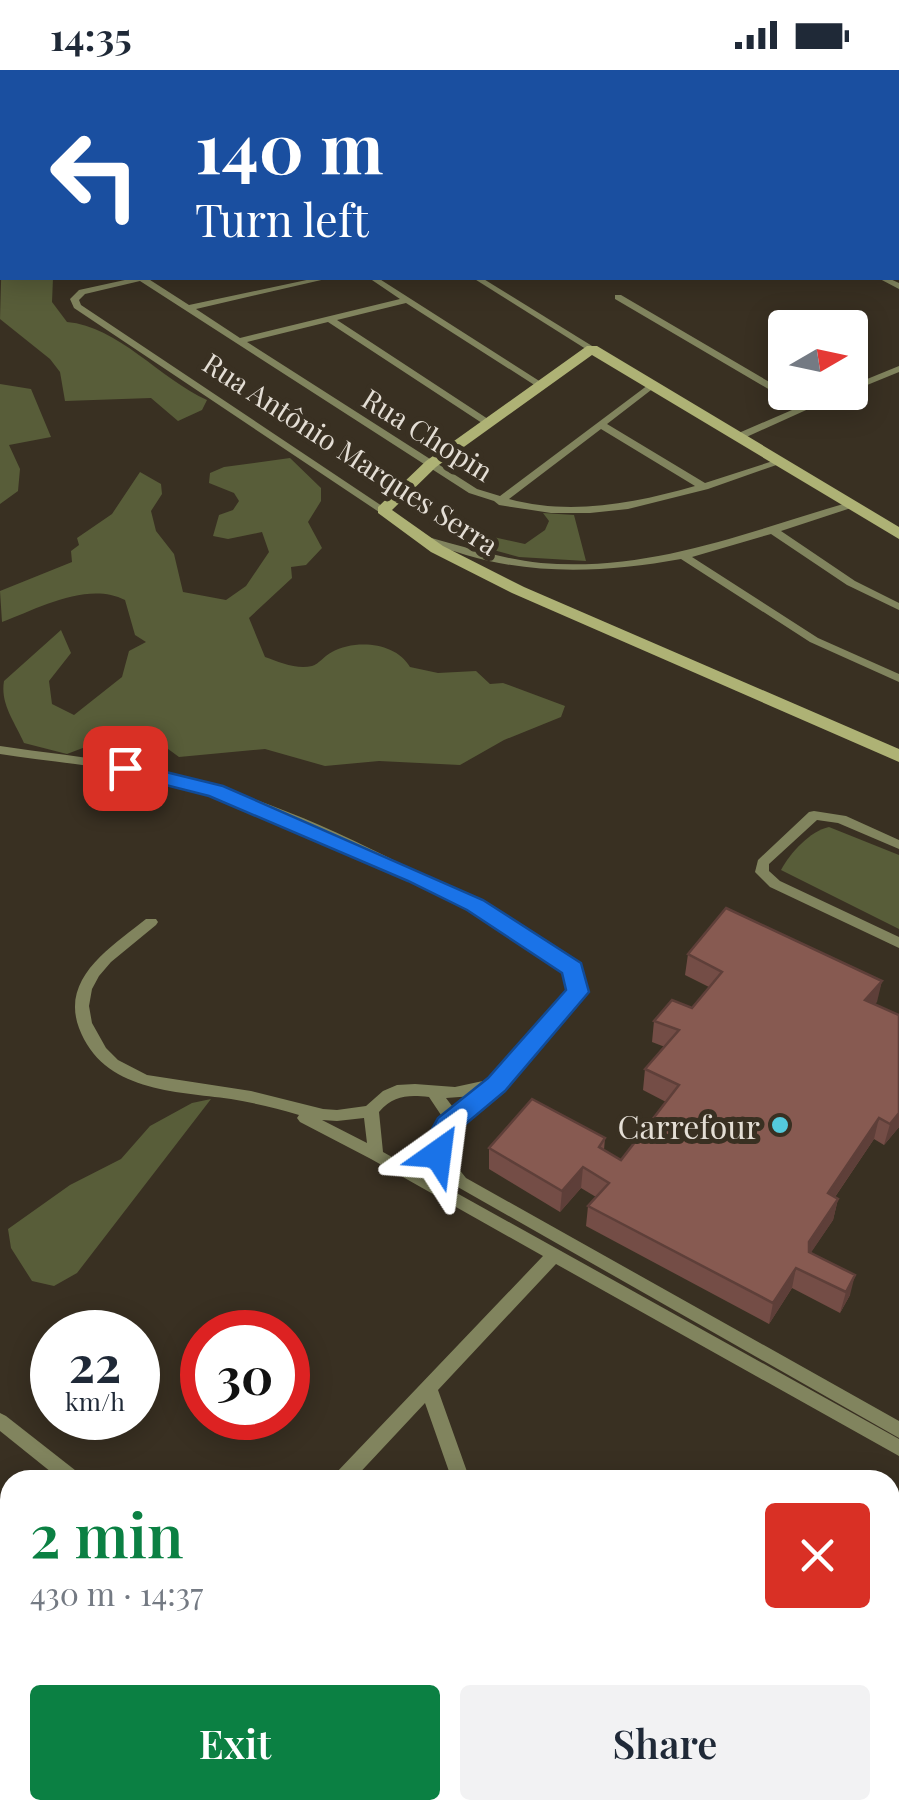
<!DOCTYPE html>
<html lang="en">
<head>
<meta charset="utf-8">
<style>
	body { margin:0; font-family:"Playfair Display",serif; background:#f2f2f3; color:#1f2937; height:100vh; display:flex; flex-direction:column; font-size:38px; white-space:nowrap }
	* { box-sizing:border-box; margin:0 }
	p { font-size:32px; color:#747a83 }
	.icon { flex:none; width:55px; height:55px; fill:none; stroke:currentColor; stroke-width:2; stroke-linecap:round; stroke-linejoin:round }
	.map { position:relative; flex:1; overflow:hidden }
	.panel { position:absolute; left:0px; top:1400px; width:900px; height:350px; display:flex; flex-direction:column; background:#fff; border-radius:30px 30px 0 0; box-shadow:0 5px 25px #0003 }
	.panel>* { flex:none }
	.banner { position:absolute; left:0px; top:0px; width:900px; height:210px; box-shadow:0 5px 25px #0003; background:#1a4fa0; color:#fff; overflow:hidden }
	.needle { width:65px; rotate:81deg }
	.controls { position:absolute; left:768px; top:240px; display:grid; gap:20px }
	.controls a { display:grid; place-items:center; width:100px; height:100px; border-radius:10px; background:#fff; box-shadow:0 5px 25px #0003; font-size:50px }
	.speed { position:absolute; left:30px; top:1240px; display:flex; gap:20px; font-size:50px; font-weight:700; text-align:center }
	.speed>* { display:grid; place-content:center; width:130px; height:130px; border-radius:50%; background:#fff; box-shadow:0 5px 25px #0003; line-height:1 }
	.speed small { font-size:25px; font-weight:400 }
	.speed .limit { border:15px solid #d22; background:#fff; color:#111 }
	.pin { position:absolute; display:grid; place-items:center; width:85px; height:85px; color:#fff; margin:-42px; border-radius:20px; box-shadow:0 5px 15px #0006 }
	.me { position:absolute; width:110px; margin:-55px; rotate:31deg; stroke-linejoin:round; filter:drop-shadow(0 0 8px #0008) }
	.turn { display:flex; align-items:center; gap:35px; height:210px; padding:0 30px; font-size:45px }
	.turn .icon { width:130px; height:130px; stroke-width:2.5 }
	.turn b { display:block; font-size:70px; line-height:85px }
	.round { display:grid; place-items:center; flex:none; width:105px; height:105px; border-radius:10px; background:#f2f2f3 }
	.summary { display:flex; align-items:center; justify-content:space-between; height:170px; padding:0 30px }
	h1 { font-size:60px; font-weight:600; line-height:75px; color:#0b8043 }
	.cta { display:flex; gap:20px; margin-top:auto; padding:20px 30px }
	.cta a { flex:1; height:115px; border-radius:10px; background:#0b8043; color:#fff; font-size:40px; font-weight:600; line-height:115px; text-align:center }
	.cta a+a { background:#f2f2f3; color:#1f2937 }
	.status { display:flex; justify-content:space-between; align-items:center; height:70px; padding:0 50px; background:#fff; direction:ltr }
	.status svg { height:28px; fill:currentColor }
	.map>svg:first-child { display:block }
	.green { fill:#585d39 }
	.lines { fill:none; stroke-linecap:round; stroke-linejoin:round }
	.street { fill:#81845e; fill-rule:evenodd }
	.secondary { fill:#aeb275; fill-rule:evenodd }
	.wall { fill:#744d46 }
	.shaded-wall { fill:#5e3f39 }
	.building { fill:#875a51; stroke:#5e3f39; stroke-width:2.5 }
	.route { fill:#1a73e8; stroke:#114b97; stroke-width:2.5 }
	.poi-dot { fill:#54cadc; stroke:#393022; stroke-width:4 }
	.labels { text-anchor:middle; dominant-baseline:central; stroke-width:10; stroke-linejoin:round; paint-order:stroke }
	.far-street-label { font-size:28px; fill:#e4ded5; stroke:#393022 }
	.poi-label { font-size:32px; fill:#e4ded5; stroke:#393022; text-anchor:end }
</style>
</head>
<body>
<div class="status"><b>14:35</b><svg viewBox="0 0 49 12"><path d="M0 12V9h3v3zM5 12V6h3v6zM10 12V3h3v9zM15 12V0h3v12zM26 1h20v11H26zM47 4h2v5h-2z"/></svg></div>
<div class="map">
<svg width="899" height="1750" viewBox="0 0 899 1750">
	<rect width="100%" height="100%" fill="#393022"/>
	<g class="green">
		<path d="M53 0H712L716 2H48Z"/>
		<path d="M2 178V208H53L52 232 67 252C118 256 160 309 207 330L202 340 178 351 151 328 65 331 60 302 50 289 0 249Z"/>
		<path d="M0 314 31 319 51 367 9 375 20 399 18 421 0 434Z"/>
		<path d="M290 388 321 418V431L308 452 322 478 306 495 291 497 292 508 249 548 265 587C279 592 297 600 312 596 319 594 325 585 332 582 355 569 396 572 410 597L438 603 476 601 490 614 503 613 565 636 561 647 504 670 460 695 379 691 325 696 265 679 179 687 138 657 67 684 24 673C15 652 0 634 4 611L61 560 71 583 49 611 52 634 74 645 122 607 129 581 146 572 135 565 125 530C88 511 39 538 2 552L0 521 72 492 71 481 79 475 77 468 112 444 140 402 161 414 162 424 151 441 156 461 174 484 183 522 226 530 246 516 269 482 262 462 228 469 213 466 219 445 233 440 239 431 234 423 209 413 210 403 224 397Z"/>
		<path d="M543 443 574 445 586 491 519 487 468 473 475 463 525 474 545 460 549 451Z"/>
		<path d="M829 757 899 785V859L781 800C790 783 810 761 829 757Z"/>
		<path d="M211 1029 77 1203 54 1216 32 1211 11 1178 8 1159 70 1115 121 1089 150 1056 192 1033Z"/>
		<path d="M60 1740H774L788 1750H51Z"/>
	</g>
	<g class="lines">
		<g class="street">
			<path d="M43 0H53L49 2H41Z"/>
			<path d="M748 0H756L754 2H748Z"/>
			<rect x="898" y="26" width="1" height="4"/>
			<rect x="0" y="39" width="2" height="5"/>
			<rect x="898" y="76" width="1" height="4"/>
			<rect x="898" y="88" width="1" height="4"/>
			<path d="M134 208H147L189 235 316 208H330L196 239 240 268 400 229 369 208H378L544 314 536 316 406 233 337 250 491 351V355H485L328 252 247 272 477 419 500 426 652 312 657 315 655 317 607 354 705 413 776 390H784L785 392 708 419 628 439 590 443H551L499 435 494 431 469 423 140 211 85 224 79 230 81 235 388 440 387 442H379L74 238 70 229 79 220ZM601 359 695 416C635 433 571 446 509 429Z"/>
			<path d="M473 208H482L597 279 589 281Z"/>
			<path d="M878 208H888L899 213V219Z"/>
			<path d="M615 225H621L807 334 833 322H846L742 369H734V365L799 337 615 229Z"/>
			<path d="M899 296V302L850 322V316Z"/>
			<path d="M850 432 854 433V437L781 461 855 511 899 533V540L847 515 771 464 692 487 818 568 899 604V612L810 572 681 489C609 502 537 506 466 485 452 480 435 477 423 470L428 467C465 477 502 489 541 493 652 502 746 462 850 432Z"/>
			<path d="M0 676C60 685 122 690 181 706 319 743 445 815 568 887L580 899 585 922 583 926 502 1018 452 1059 446 1083 466 1108 899 1351V1368L456 1116 430 1084 441 1045 429 1027C408 1025 394 1025 379 1042L383 1082 899 1369V1386L556 1194 438 1320 470 1410H452L425 1333 353 1410H332L335 1404 543 1186 371 1089 300 1052 297 1048 299 1045C277 1038 254 1033 231 1029 175 1021 103 1022 79 958 60 907 113 876 146 849H156L158 852 156 855 111 892 99 906 92 919 89 936 92 953 106 978 118 990 147 1005 251 1021 323 1039 337 1040 366 1036 383 1021 397 1015 415 1014 455 1017 492 1009 571 921 566 901 558 893C436 822 311 749 173 712 117 697 58 693 0 684ZM473 1026 455 1040 446 1028ZM364 1048 367 1073 322 1050 337 1051Z"/>
			<path d="M814 741 846 746 899 770V779L838 753 817 750 769 794V801L780 811 899 867V878L770 817 755 802 758 790 809 742Z"/>
			<path d="M0 1343 6 1346 80 1404 83 1410H61L0 1361Z"/>
			<path d="M0 1526 10 1532V1553L0 1547Z"/>
			<path d="M899 1539C899 1552 899 1567 890 1572 890 1560 886 1544 899 1539Z"/>
			<path d="M10 1723V1740H17L7 1750H0V1729Z"/>
		</g>
		<path class="secondary" d="M587 276H597L899 457V469L592 285 436 397 392 440 443 476 524 517 899 679V692L512 523 431 482 378 443V437L426 391Z"/>
	</g>
	<path class="wall" d="M688 884 882 911 875 934 899 945V1057L884 1075 874 1069 835 1127 838 1129 833 1150 811 1182 850 1225 840 1243 792 1218 769 1254 586 1156 588 1136 596 1127 581 1118 560 1142 489 1099V1078L605 1068 604 1080 621 1090 666 1032 643 1020 645 999 665 977 652 972 654 951 692 938 709 917 685 905Z"/>
	<g class="shaded-wall">
		<path d="M882 911 877 932 860 951 865 930Z"/>
		<path d="M899 1043V1057L884 1075 890 1054Z"/>
		<path d="M879 1048 874 1069 824 1143 828 1123Z"/>
		<path d="M583 1097 581 1118 560 1142 562 1121Z"/>
		<path d="M838 1129 833 1150 804 1193 809 1172Z"/>
		<path d="M796 1198 792 1218 769 1254 773 1233Z"/>
		<path d="M855 1205 850 1225 840 1243 846 1222Z"/>
	</g>
	<path class="building" d="M726 838 882 911 865 930 899 945V1043L890 1054 879 1048 828 1123 838 1129 809 1172V1182L855 1205 846 1222 796 1198 773 1233 588 1136 609 1113 583 1097 562 1121 489 1078 532 1029 605 1068 599 1077 621 1090 679 1015 645 999 679 960 654 951 672 930 692 938 722 902 688 884Z"/>
	<path class="route" d="M125 692 223 716 483 830 581 893 589 922 505 1021 456 1062 447 1092H430L427 1068 438 1048 488 1008 566 920 562 903 467 840 408 811 209 726 118 703 115 698Z"/>
	<circle class="poi-dot" cx="780" cy="1055" r="10"/>
	<g class="labels">
		<g class="far-street-label">
			<text transform="translate(428 364) rotate(32)">Rua Chopin</text>
			<text transform="translate(351 383) rotate(33)">Rua Antônio Marques Serra</text>
		</g>
		<g class="poi-label">
			<text x="760" y="1055">Carrefour</text>
		</g>
	</g>
</svg>
<div class="controls">
<a><svg class="needle" viewBox="-14 -14 28 28"><path d="M0-13l5 13h-10z" fill="#e53935"/><path d="M0 13l5-13h-10z" fill="#747a83"/></svg></a>
</div>
<div class="speed"><div>22<small>km/h</small></div><div class="limit">30</div></div>
<div class="pin" style="left:125px;top:698px;background:#d93025"><svg class="icon" aria-label="arrive" viewBox="0 0 24 24"><path d="M6 21V4h12l-3 4 3 4H6"/></svg></div>
<svg class="me" style="left:438px;top:1084px" viewBox="-20 -20 40 40"><path d="M0-17L14 15 0 8-14 15z" fill="#1a73e8" stroke="#fff" stroke-width="4"/></svg>
<div class="banner">
<div class="turn"><svg class="icon" aria-label="left" viewBox="0 0 24 24"><path d="M17 20v-9H6M10 6l-5 5 5 5"/></svg><div><b>140 m</b>Turn left</div></div>
</div>
<section class="panel">
<div class="summary"><div><h1>2 min</h1><p>430 m · 14:37</p></div><a class="round" style="background:#d93025;color:#fff"><svg class="icon" aria-label="close" viewBox="0 0 24 24"><path d="M6 6l12 12M18 6L6 18"/></svg></a></div>
<div class="cta"><a>Exit</a><a>Share</a></div>
</section>
</div>
</body>
</html>
